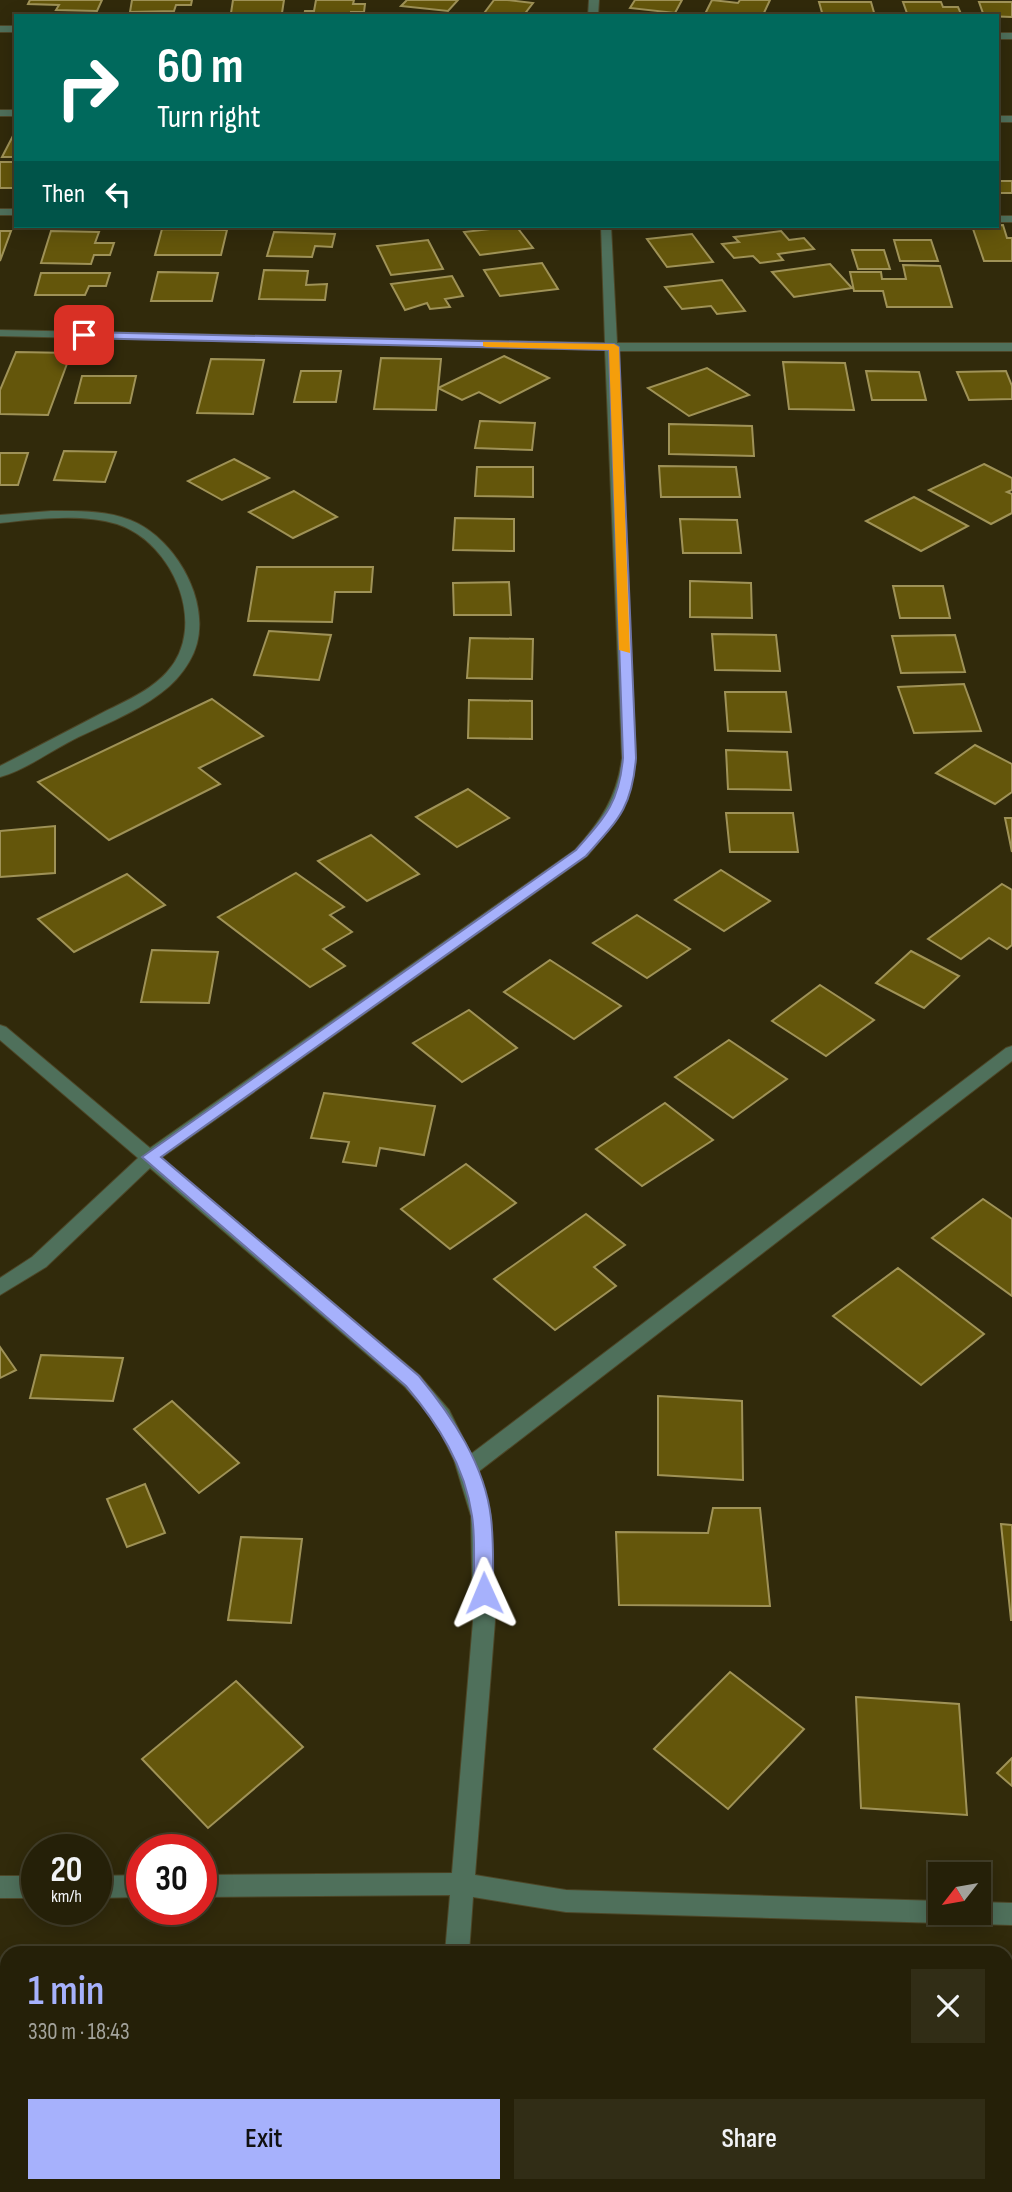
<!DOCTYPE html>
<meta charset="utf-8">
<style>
body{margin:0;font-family:"Sofia Sans Condensed",sans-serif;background:#312d16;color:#f1f3f6;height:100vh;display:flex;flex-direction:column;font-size:26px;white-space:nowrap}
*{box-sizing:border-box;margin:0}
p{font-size:23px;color:#a3a39c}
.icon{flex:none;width:38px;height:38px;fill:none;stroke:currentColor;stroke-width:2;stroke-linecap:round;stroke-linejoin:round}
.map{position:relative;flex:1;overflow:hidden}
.sheet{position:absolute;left:0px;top:1946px;width:1013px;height:247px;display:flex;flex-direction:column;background:#252008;border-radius:21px 21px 0 0;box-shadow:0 4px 18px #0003,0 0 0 2px #423e29}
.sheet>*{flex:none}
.guide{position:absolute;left:14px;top:14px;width:985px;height:214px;border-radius:0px;box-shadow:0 4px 18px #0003,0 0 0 2px #423e29;background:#00695c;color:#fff;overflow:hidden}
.needle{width:46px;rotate:239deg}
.controls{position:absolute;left:928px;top:1862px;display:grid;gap:14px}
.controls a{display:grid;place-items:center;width:63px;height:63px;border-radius:0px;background:#252008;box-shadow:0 4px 18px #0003,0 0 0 2px #423e29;font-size:35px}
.speed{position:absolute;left:21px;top:1834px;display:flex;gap:14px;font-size:35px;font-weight:700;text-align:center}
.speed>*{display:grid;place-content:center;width:91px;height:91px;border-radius:50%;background:#252008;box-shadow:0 4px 18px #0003,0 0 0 2px #423e29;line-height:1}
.speed small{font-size:18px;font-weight:400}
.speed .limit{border:10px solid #d22;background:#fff;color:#111}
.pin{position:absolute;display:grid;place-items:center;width:60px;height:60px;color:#fff;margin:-30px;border-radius:14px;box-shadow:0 4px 10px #0006}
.me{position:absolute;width:77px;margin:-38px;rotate:359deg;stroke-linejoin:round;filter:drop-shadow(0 0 5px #0008)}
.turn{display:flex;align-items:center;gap:24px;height:147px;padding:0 28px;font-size:32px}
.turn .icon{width:91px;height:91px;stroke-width:2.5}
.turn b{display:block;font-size:49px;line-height:60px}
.then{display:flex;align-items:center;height:66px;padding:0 28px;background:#0003;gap:14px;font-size:26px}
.round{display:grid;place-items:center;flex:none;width:74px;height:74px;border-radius:0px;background:#312d16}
.summary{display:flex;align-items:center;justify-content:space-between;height:119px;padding:0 28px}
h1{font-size:42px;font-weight:600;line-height:52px;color:#a6b1fc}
.primary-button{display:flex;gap:14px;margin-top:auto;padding:14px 28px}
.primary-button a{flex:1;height:80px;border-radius:0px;background:#a6b1fc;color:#111;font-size:28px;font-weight:600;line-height:80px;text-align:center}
.primary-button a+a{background:#312d16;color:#f1f3f6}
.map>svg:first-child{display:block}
.building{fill:#64560b;stroke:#9f9257;stroke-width:2}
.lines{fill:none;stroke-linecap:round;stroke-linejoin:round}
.minor-casing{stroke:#4d4627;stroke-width:2}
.minor{fill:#4f705b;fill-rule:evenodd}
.route{fill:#a6b1fc;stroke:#6c73a4;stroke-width:2}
.slow{fill:#f59e0b}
</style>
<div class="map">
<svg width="1012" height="2192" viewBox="0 0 1012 2192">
<rect width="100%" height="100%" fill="#312a0b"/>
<!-- building -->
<g class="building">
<polygon points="30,0 102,0 97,11 56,10 59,5 28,4"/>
<polygon points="132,0 192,0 191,5 176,5 174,11 130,12"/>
<polygon points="233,0 284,0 282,13 231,13"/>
<polygon points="316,0 354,0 353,4 365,4 364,12 351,12 351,16 304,16 305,11 314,11"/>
<polygon points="407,0 458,0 448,11 401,6"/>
<polygon points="494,0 507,0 533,3 523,16 482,16"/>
<polygon points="635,0 682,0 675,13 630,8"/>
<polygon points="712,0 738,3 740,0 770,0 763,15 704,16"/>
<polygon points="819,2 871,2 875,16 823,16"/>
<polygon points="903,2 941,2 943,7 958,7 962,16 908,16"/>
<polygon points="979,2 1012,2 1012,17 984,16"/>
<polygon points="16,130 16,157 2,157"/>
<rect x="0" y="162" width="16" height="26"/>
<polygon points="998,177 999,181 1012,181 1012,193 998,193"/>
<polygon points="1003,225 1007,238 1012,238 1012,261 984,261 972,226"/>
<polygon points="516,226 533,248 480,255 464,232"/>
<polygon points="162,229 227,230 221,255 155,255"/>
<polygon points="0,231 11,231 0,261"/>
<polygon points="51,231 99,232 95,243 114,243 110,255 94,255 91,264 41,263"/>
<polygon points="781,231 789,240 804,238 814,249 778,254 783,260 760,263 753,256 734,258 722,244 739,242 734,237"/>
<polygon points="274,232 335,234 332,247 315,246 312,257 267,256"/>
<polygon points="692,234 713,262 667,267 647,239"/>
<polygon points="428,240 443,269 391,275 377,246"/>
<polygon points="894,240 931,240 938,261 900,261"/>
<polygon points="852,250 884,250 890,269 858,269"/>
<polygon points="542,263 558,289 500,296 484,270"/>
<polygon points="830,264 852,288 794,297 772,272"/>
<polygon points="903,265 940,266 952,307 887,307 883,291 854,291 850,272 881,272 882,279 906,279"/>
<polygon points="264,270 308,271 306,285 327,284 325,300 259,299"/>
<polygon points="158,272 218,273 212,301 151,301"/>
<polygon points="41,273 110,273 106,286 89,286 85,295 35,295"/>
<polygon points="452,276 463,296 445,299 450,307 430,309 427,303 405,310 391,284"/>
<polygon points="722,280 745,311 717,314 711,306 682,309 665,287"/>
<polygon points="16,352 71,353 48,415 0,414 0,390"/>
<polygon points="504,356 549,378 500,403 479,392 462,400 438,388"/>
<polygon points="381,358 441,359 436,410 374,409"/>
<polygon points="211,359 264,360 253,414 197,413"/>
<polygon points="783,362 845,363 854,410 789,409"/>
<polygon points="707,368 749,395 689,416 648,388"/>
<polygon points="301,371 341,371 336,402 294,402"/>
<polygon points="866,371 919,372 926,400 872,400"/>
<polygon points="1006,371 1012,386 1012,399 969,400 957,372"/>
<polygon points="82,376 136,376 130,403 75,403"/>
<polygon points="480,421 535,423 532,450 475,448"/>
<polygon points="669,424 752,426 754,456 669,454"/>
<polygon points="64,451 116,452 105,482 54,480"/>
<polygon points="0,453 28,453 18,485 0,485"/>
<polygon points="234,459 269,478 222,500 188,481"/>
<polygon points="984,464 1012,478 1012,490 1007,492 1012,494 1012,513 991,524 929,490"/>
<polygon points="659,466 736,467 740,497 661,497"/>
<polygon points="477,467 533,467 533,497 475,496"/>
<polygon points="294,491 337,517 293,538 249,512"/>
<polygon points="914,497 968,526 921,551 866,521"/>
<polygon points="455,518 514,519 514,551 453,550"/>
<polygon points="680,519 737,520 741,553 683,553"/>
<polygon points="257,567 373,567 371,592 335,592 332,622 248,621"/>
<polygon points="690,581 751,583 752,618 690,617"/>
<polygon points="509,582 511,615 454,615 453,583"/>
<polygon points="893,586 943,586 950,618 900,618"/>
<polygon points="269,631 331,635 319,680 254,675"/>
<polygon points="712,634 776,635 780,671 715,670"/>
<polygon points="955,635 965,672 901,673 892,636"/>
<polygon points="470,638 533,639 532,679 467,678"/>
<polygon points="964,684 981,731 914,733 898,687"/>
<polygon points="725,692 786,692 791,732 728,731"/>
<polygon points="212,699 263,736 199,768 220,784 109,840 38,782"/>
<polygon points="469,700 532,701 532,739 468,738"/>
<polygon points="975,745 1012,764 1012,792 995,804 936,773"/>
<polygon points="726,750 787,752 791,790 728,789"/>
<polygon points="468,789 509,818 457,847 416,817"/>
<polygon points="726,813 793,813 798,852 730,852"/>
<polygon points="1005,818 1012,818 1012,852"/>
<polygon points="55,826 55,873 0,877 0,831"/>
<polygon points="371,835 419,874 367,901 318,861"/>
<polygon points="721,870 770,901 724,931 675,900"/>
<polygon points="296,873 344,907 330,915 352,932 323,949 345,966 310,987 218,917"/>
<polygon points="127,874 165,905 74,952 38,919"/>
<polygon points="1002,884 1012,890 1012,945 1007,949 989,938 961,959 928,939"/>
<polygon points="637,915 690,949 647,978 593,943"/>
<polygon points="152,950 218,952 209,1003 141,1002"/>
<polygon points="911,951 959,976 924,1008 876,983"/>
<polygon points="550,960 621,1006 574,1039 504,992"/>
<polygon points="820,985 874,1020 826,1056 772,1021"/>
<polygon points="469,1010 517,1048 462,1082 413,1043"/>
<polygon points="729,1040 787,1079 733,1118 675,1077"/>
<polygon points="324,1093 435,1106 424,1155 380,1148 376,1166 343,1162 349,1142 311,1138"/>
<polygon points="665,1103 713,1140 642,1186 596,1149"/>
<polygon points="466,1164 516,1203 450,1249 401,1209"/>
<polygon points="983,1199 1012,1219 1012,1296 932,1238"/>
<polygon points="586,1214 625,1245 594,1267 616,1286 555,1330 494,1279"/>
<polygon points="898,1268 984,1334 921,1385 833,1316"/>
<polygon points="0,1347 16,1370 0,1378"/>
<polygon points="41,1355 123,1358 113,1401 30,1398"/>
<polygon points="658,1396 742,1401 743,1480 658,1475"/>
<polygon points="172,1401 239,1463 199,1493 134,1429"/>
<polygon points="145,1484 165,1533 127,1547 107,1499"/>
<polygon points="713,1508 760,1508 770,1606 619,1605 616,1532 708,1533"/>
<polygon points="1001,1524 1012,1525 1012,1620 1011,1620"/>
<polygon points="241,1537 302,1539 291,1623 228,1620"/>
<polygon points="730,1672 804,1729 728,1809 654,1749"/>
<polygon points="236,1681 303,1747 208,1828 142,1759"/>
<polygon points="856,1697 959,1704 967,1815 861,1808"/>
<polygon points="1012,1758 1012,1786 997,1773"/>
<polygon points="0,2056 7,2057 7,2105 0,2104"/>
<polygon points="157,2186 187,2186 180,2192 162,2192"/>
</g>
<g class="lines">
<!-- minor casing -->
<g class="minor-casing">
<g id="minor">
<polygon points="589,0 599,0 598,16 588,16"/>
<rect x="0" y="26" width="16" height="6"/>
<rect x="998" y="33" width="14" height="6"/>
<rect x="0" y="110" width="16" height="6"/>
<rect x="998" y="116" width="14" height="6"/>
<rect x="0" y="209" width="16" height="6"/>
<rect x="998" y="216" width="14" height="6"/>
<path d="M601 226H611L617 343H1012V351H617L636 758C632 800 613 826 587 856L161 1158 419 1375 449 1410 471 1454 1006 1048 1012 1046V1061L478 1472 491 1516 495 1621 475 1875 566 1890 940 1901V1913H952L948 1920 940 1923 566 1912 473 1897 469 1953H445L450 1895 201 1897V1875L452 1873 473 1621 471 1516 454 1460 435 1421 405 1387 150 1168 46 1267 0 1295V1278L32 1257 138 1158 0 1040V1025L6 1027 150 1148 575 850C601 821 617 797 622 758L605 350 0 336V330L605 343Z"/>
<path d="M51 511C77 511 105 510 130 520 179 539 219 614 189 662 182 674 172 685 161 693 134 714 97 727 67 743 46 754 23 771 0 777V766C33 749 66 732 100 714 123 702 149 692 167 672 209 626 173 542 117 524 80 513 37 519 0 523V515Z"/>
<polygon points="142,1875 142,1897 96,1898 96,1876"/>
<rect x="0" y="1876" width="37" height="22"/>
<polygon points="978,1902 1012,1903 1012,1925 977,1924 969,1921 965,1913 978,1913"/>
<polygon points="423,2186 449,2186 448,2192 422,2192"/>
</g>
</g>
<!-- minor -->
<use href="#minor" class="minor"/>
</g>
<!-- route -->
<path class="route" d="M84 332 614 344 619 347 636 758C632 808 618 820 586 856L161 1157 419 1376C452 1416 485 1465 491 1518 494 1543 493 1568 493 1593L491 1599H477L474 1593C473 1568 476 1541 472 1516 465 1466 438 1424 406 1386L142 1157 576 850C605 817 619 803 623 758L609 350 80 338V333Z"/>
<!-- slow -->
<polygon class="slow" points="483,342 614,344 619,347 630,653 619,650 609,350 486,347 483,346"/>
</svg>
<div class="controls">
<a><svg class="needle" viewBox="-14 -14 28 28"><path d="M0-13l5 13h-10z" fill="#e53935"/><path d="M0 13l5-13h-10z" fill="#a3a39c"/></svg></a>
</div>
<div class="speed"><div>20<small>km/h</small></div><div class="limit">30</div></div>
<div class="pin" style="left:84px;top:335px;background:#d93025"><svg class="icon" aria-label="arrive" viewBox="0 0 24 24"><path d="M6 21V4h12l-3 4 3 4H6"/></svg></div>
<svg class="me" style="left:484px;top:1593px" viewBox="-20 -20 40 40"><path d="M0-17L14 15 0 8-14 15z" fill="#a6b1fc" stroke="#fff" stroke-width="4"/></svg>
<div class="guide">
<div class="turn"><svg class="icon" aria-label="right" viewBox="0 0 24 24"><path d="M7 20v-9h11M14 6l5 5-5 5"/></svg><div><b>60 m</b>Turn right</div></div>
<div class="then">Then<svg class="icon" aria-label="left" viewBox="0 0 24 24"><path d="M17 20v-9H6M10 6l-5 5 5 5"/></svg></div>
</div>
<section class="sheet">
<div class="summary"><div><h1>1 min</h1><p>330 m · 18:43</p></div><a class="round"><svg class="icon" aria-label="close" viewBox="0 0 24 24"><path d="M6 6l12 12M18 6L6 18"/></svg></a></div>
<div class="primary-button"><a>Exit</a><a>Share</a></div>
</section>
</div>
